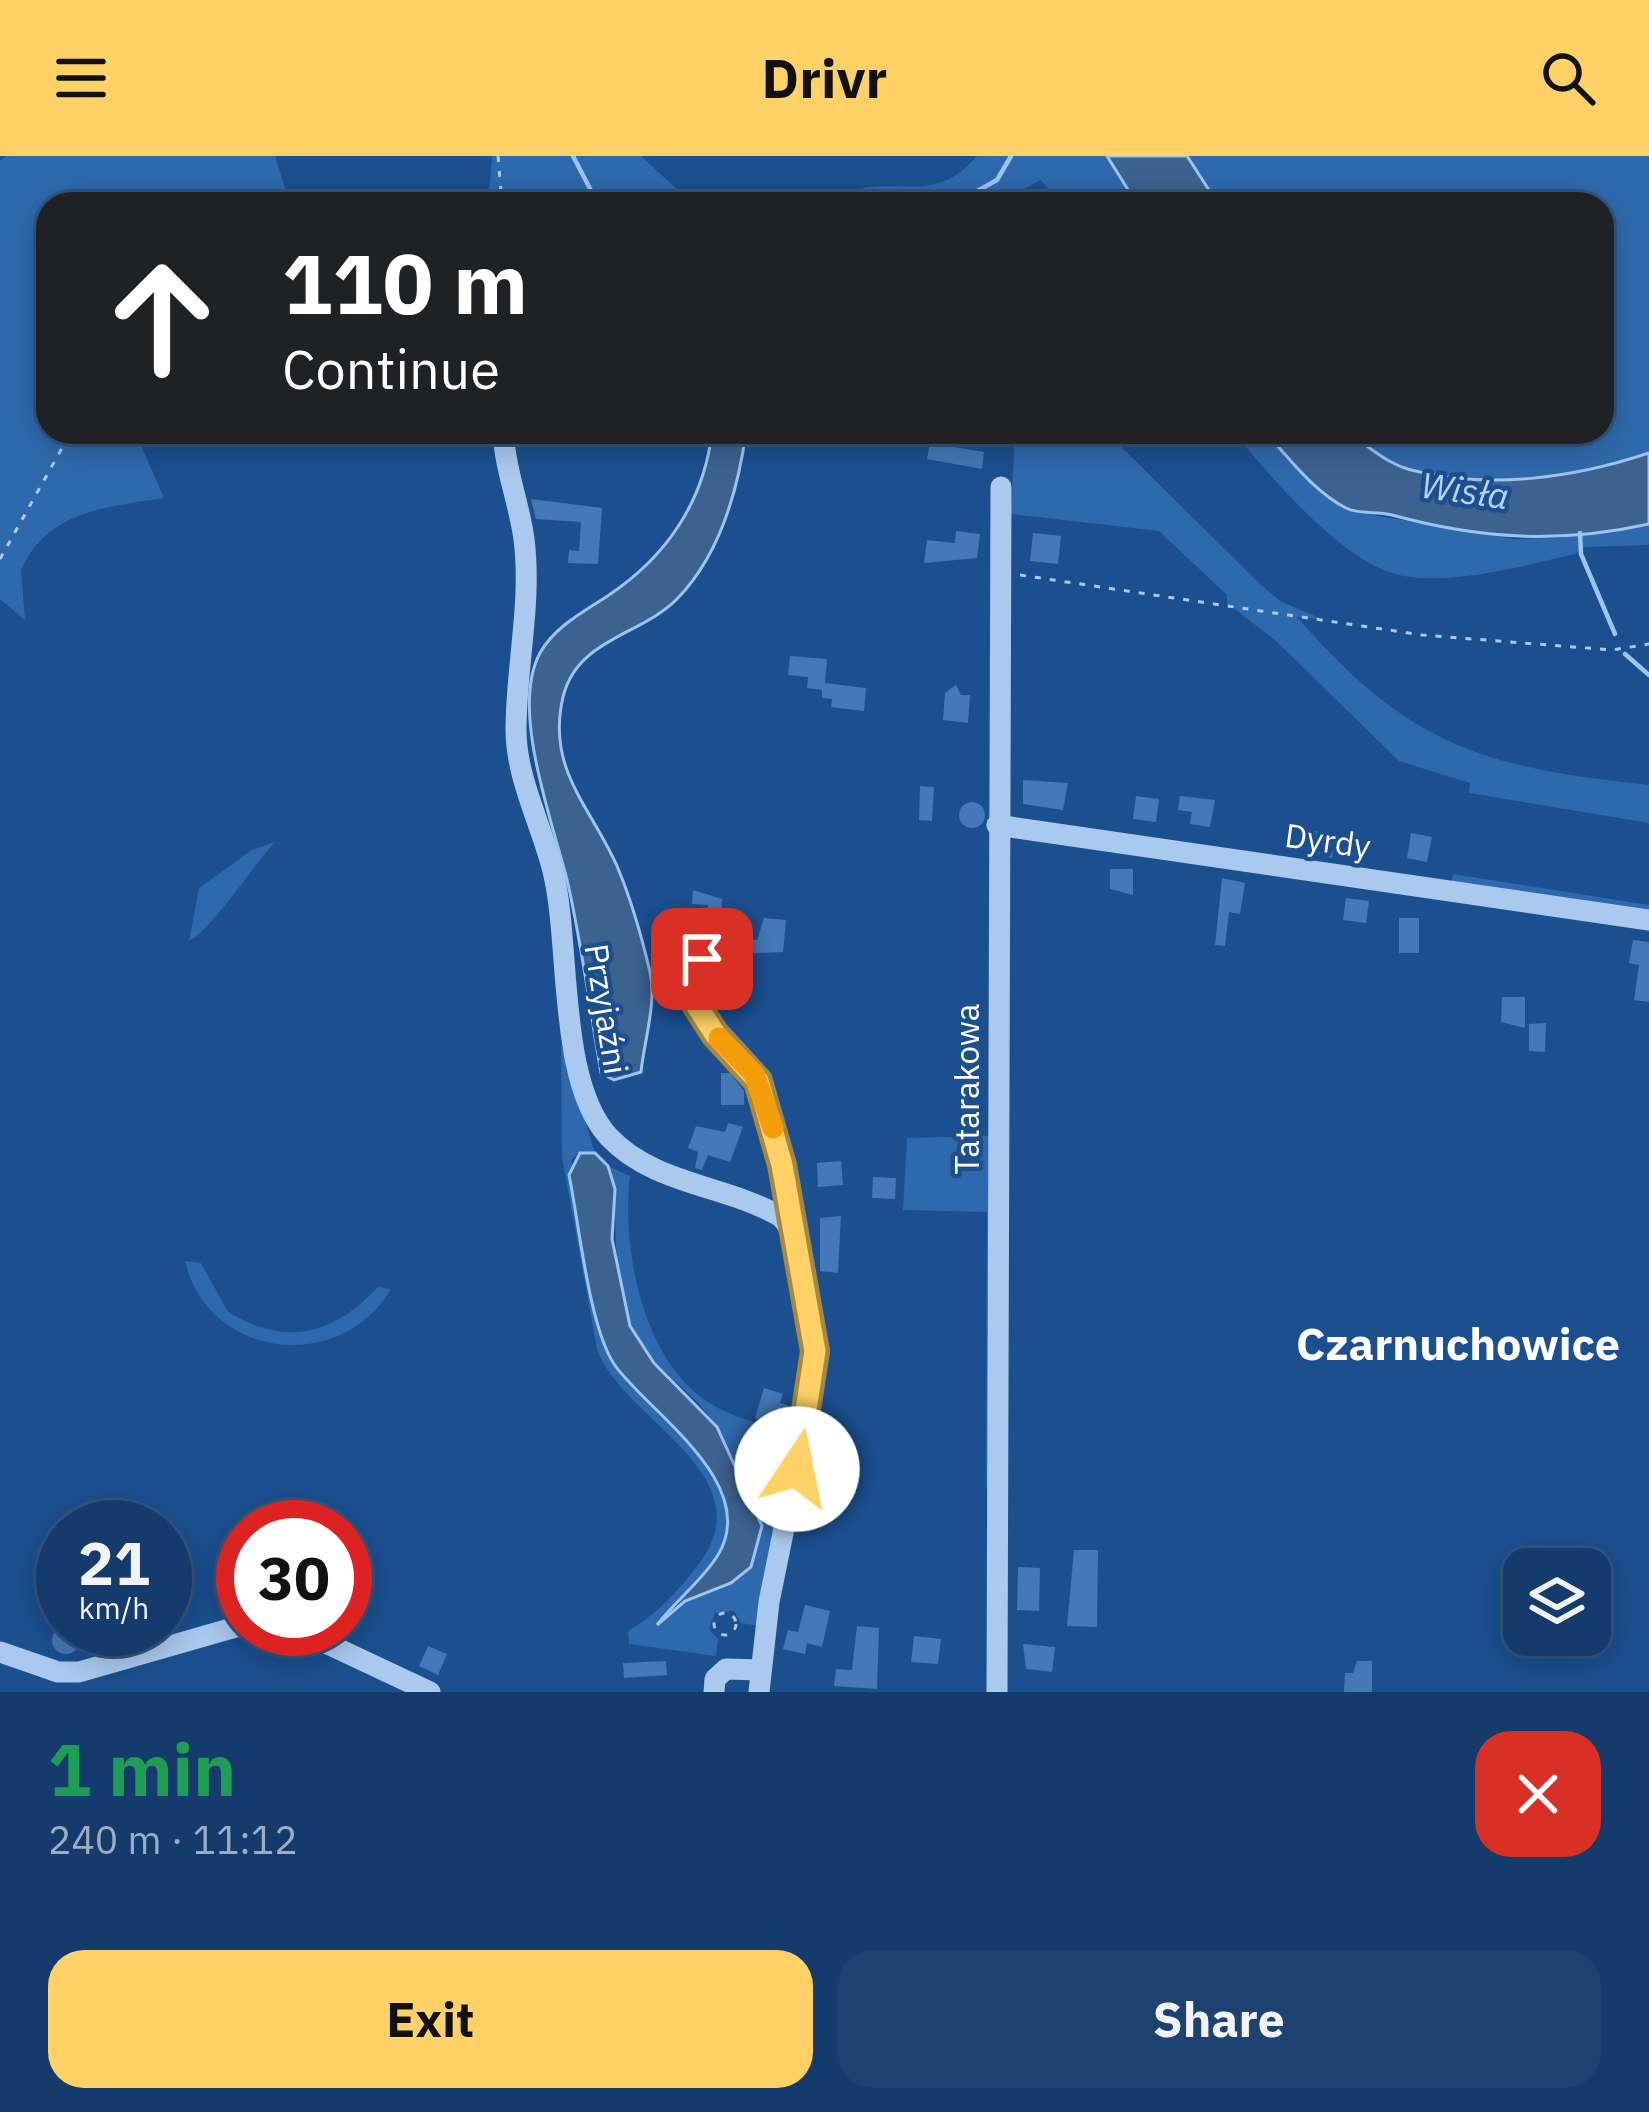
<!DOCTYPE html>
<meta charset="utf-8">
<style>
body{margin:0;font-family:"IBM Plex Sans",sans-serif;background:#1d4271;color:#f1f3f6;height:100vh;display:flex;flex-direction:column;font-size:45px;white-space:nowrap}
*{box-sizing:border-box;margin:0}
p{font-size:39px;color:#9dadc1}
.icon{flex:none;width:66px;height:66px;fill:none;stroke:currentColor;stroke-width:2;stroke-linecap:round;stroke-linejoin:round}
.map{position:relative;height:1536px;overflow:hidden}
.drawer{display:flex;flex-direction:column;background:#143b6b;flex:1}
.drawer>*{flex:none}
.guide{position:absolute;left:36px;top:36px;width:1578px;height:252px;border-radius:36px;box-shadow:0 6px 30px #0003,0 0 0 3px #33557e;background:#202124;color:#fff;overflow:hidden}
.buttons{position:absolute;left:1503px;top:1392px;display:grid;gap:24px}
.buttons a{display:grid;place-items:center;width:108px;height:108px;border-radius:24px;background:#143b6b;box-shadow:0 6px 30px #0003,0 0 0 3px #33557e;font-size:60px}
.speed{position:absolute;left:36px;top:1344px;display:flex;gap:24px;font-size:60px;font-weight:700;text-align:center}
.speed>*{display:grid;place-content:center;width:156px;height:156px;border-radius:50%;background:#143b6b;box-shadow:0 6px 30px #0003,0 0 0 3px #33557e;line-height:1}
.speed small{font-size:30px;font-weight:400}
.speed .limit{border:18px solid #d22;background:#fff;color:#111}
.pin{position:absolute;display:grid;place-items:center;width:102px;height:102px;color:#fff;margin:-51px;border-radius:24px;box-shadow:0 6px 18px #0006}
.me{position:absolute;width:132px;margin:-66px;rotate:11deg;stroke-linejoin:round;filter:drop-shadow(0 0 9px #0008)}
.turn{display:flex;align-items:center;gap:42px;height:252px;padding:0 48px;font-size:54px}
.turn .icon{width:156px;height:156px;stroke-width:2.5}
.turn b{display:block;font-size:84px;line-height:102px}
.round{display:grid;place-items:center;flex:none;width:126px;height:126px;border-radius:36px;background:#1d4271}
.headline{display:flex;align-items:center;justify-content:space-between;height:204px;padding:0 48px}
h1{font-size:72px;font-weight:700;line-height:90px;color:#1e9e55}
.cta{display:flex;gap:24px;margin-top:auto;padding:24px 48px}
.cta a{flex:1;height:138px;border-radius:36px;background:#ffd166;color:#111;font-size:48px;font-weight:700;line-height:138px;text-align:center}
.cta a+a{background:#1d4271;color:#f1f3f6}
header{display:flex;justify-content:space-between;align-items:center;height:156px;padding:0 48px;background:#ffd166;color:#111;font-size:54px;font-weight:700}
.map>svg:first-child{display:block}
.green{fill:#2e69ad}
.water{fill:#3c6290;stroke:#9cc4f0;stroke-width:3}
.lines{fill:none;stroke-linecap:round;stroke-linejoin:round}
.stream{stroke:#9cc4f0;stroke-width:4.5}
.building{fill:#4478b7}
.path{stroke:#a9c9ee;stroke-width:3;stroke-dasharray:6 9;stroke-linecap:butt}
.minor{stroke:#a9c9ee;stroke-width:21}
.route-casing{stroke:#a68842;stroke-width:30}
.route{stroke:#ffd166;stroke-width:21}
.slow{stroke:#f59e0b;stroke-width:21}
.labels{text-anchor:middle;dominant-baseline:central;stroke-width:9;stroke-linejoin:round;paint-order:stroke}
.street-label{font-size:33px;fill:#fff;stroke:#1b4f8f}
.water-label{font-size:36px;font-style:italic;fill:#b5d3f5;stroke:#1b4f8f}
.district-label{font-size:45px;font-weight:bold;fill:#fff;stroke:#1b4f8f}
</style>
<header><svg class="icon" aria-label="menu" viewBox="0 0 24 24"><path d="M4 6h16M4 12h16M4 18h16"/></svg>Drivr<svg class="icon" aria-label="search" viewBox="0 0 24 24"><circle cx="10" cy="10" r="6"/><path d="M15 15l6 6"/></svg></header>
<div class="map">
<svg width="1649" height="1536" viewBox="0 0 1649 1536">
<rect width="100%" height="100%" fill="#1b4f8f"/>
<!-- green -->
<g class="green">
<path d="M6 0H275L289 45 332 37 392 48H48V276H135L164 342C107 351 48 354 21 414L25 464 0 443V5Z"/>
<polygon points="492,0 641,0 679,35 704,48 488,48"/>
<path d="M977 0H1107L1137 48H1061L1041 24 995 48H832C883 6 927 59 977 0Z"/>
<path d="M1187 0H1649V297C1564 325 1415 348 1346 276H1602V48H1218Z"/>
<path d="M1015 276H1106L1260 428 1280 445 1324 464 1297 461C1410 590 1481 611 1649 629V667L1469 637 1470 627 1399 605 1275 484 1227 447V439L1159 375 1011 358Z"/>
<path d="M1234 276H1265L1315 330 1355 356 1513 383 1560 382 1649 368V389L1584 391 1575 398C1527 409 1440 433 1392 417 1339 401 1268 319 1234 276Z"/>
<polygon points="989,675 994,675 993,1325 986,1334 987,1056 903,1054 907,982 988,980"/>
<path d="M275 686C253 710 211 774 189 785L199 732 252 694Z"/>
<polygon points="1453,718 1649,749 1649,757 1451,727"/>
<path d="M561 887 595 997H579L571 1004C579 1041 602 1189 617 1211 650 1260 754 1316 720 1393 709 1420 677 1439 662 1464L685 1445 731 1427C728 1397 727 1292 716 1271 700 1239 651 1213 632 1173 607 1122 623 1061 608 1010L630 1020C621 1095 644 1214 718 1252 742 1265 773 1270 799 1278L760 1470 741 1467 734 1455 715 1457 709 1473 718 1483 716 1500 629 1488 628 1475C657 1458 674 1439 695 1413 772 1319 622 1265 597 1193L562 1001Z"/>
<path d="M185 1105 201 1107 228 1156C287 1191 333 1179 378 1131L391 1133C340 1219 208 1203 185 1105Z"/>
</g>
<!-- water -->
<g class="water">
<polygon points="1107,0 1187,0 1218,48 1137,48"/>
<path d="M712 276H746C738 334 719 400 677 443 640 480 577 483 563 541 546 613 591 651 617 710 631 743 642 782 650 816 657 845 644 886 641 916L614 924 601 917C590 854 582 790 568 728 554 669 509 554 540 497 555 470 585 455 609 439 667 400 704 345 712 276Z"/>
<path d="M1265 276C1286 276 1329 268 1348 278 1370 290 1385 307 1411 314 1489 334 1574 322 1649 297V368C1559 388 1480 383 1392 359 1376 355 1360 359 1346 352 1314 336 1289 302 1265 276Z"/>
<path d="M580 997H595L608 1010 615 1033 612 1083 630 1170 654 1207 717 1271 762 1370 751 1411 731 1427 685 1445 657 1469C675 1445 702 1425 718 1399 762 1326 644 1253 614 1208 589 1170 579 1067 569 1019Z"/>
</g>
<g class="lines">
<!-- stream -->
<g class="stream">
<polyline points="573,0 598,48"/>
<polyline points="954,48 997,24 1011,0"/>
<polyline points="1580,377 1581,398 1615,478"/>
<polyline points="1625,498 1649,519"/>
</g>
</g>
<!-- building -->
<g class="building">
<polygon points="930,287 984,296 982,313 927,303"/>
<polygon points="531,343 602,352 598,408 568,407 569,394 579,395 581,366 536,363"/>
<polygon points="956,375 980,378 977,402 924,407 927,384 955,387"/>
<polygon points="1033,377 1061,380 1058,408 1030,405"/>
<polygon points="790,500 827,503 825,527 866,532 864,555 831,551 832,543 822,542 822,534 807,532 808,521 788,519"/>
<polygon points="956,529 961,539 970,539 968,567 943,564 945,537"/>
<polygon points="1023,624 1068,627 1063,654 1023,648"/>
<polygon points="920,630 934,631 932,665 919,664"/>
<polygon points="1136,640 1159,643 1156,666 1133,663"/>
<polygon points="1180,640 1215,644 1210,671 1190,668 1192,656 1178,654"/>
<circle cx="972" cy="659" r="13"/>
<polygon points="1314,675 1335,679 1332,702 1311,695"/>
<polygon points="1411,677 1432,681 1427,706 1407,702"/>
<polygon points="1110,713 1133,713 1133,739 1110,733"/>
<polygon points="1222,722 1245,727 1240,758 1229,756 1225,790 1215,789"/>
<polygon points="693,734 722,743 721,771 707,770 708,749 692,748"/>
<polygon points="1346,742 1369,745 1366,767 1343,764"/>
<polygon points="764,762 786,764 783,796 735,798 737,782 757,784"/>
<rect x="1399" y="762" width="20" height="35"/>
<polygon points="1633,784 1649,786 1649,846 1634,844 1639,809 1629,807"/>
<polygon points="1502,841 1525,841 1525,872 1501,866"/>
<polygon points="1546,867 1545,896 1529,895 1529,868"/>
<polygon points="721,917 730,917 744,935 744,949 721,949"/>
<polygon points="728,967 743,971 730,1006 708,999 702,1014 695,1012 698,996 688,992 696,970 725,976"/>
<polygon points="841,1005 843,1029 818,1031 817,1007"/>
<polygon points="873,1021 896,1022 895,1043 872,1042"/>
<polygon points="841,1060 838,1117 820,1115 820,1062"/>
<polygon points="764,1232 783,1238 780,1247 788,1249 781,1270 755,1262"/>
<polygon points="1074,1394 1098,1394 1097,1471 1067,1470"/>
<polygon points="1018,1411 1040,1412 1039,1455 1017,1454"/>
<polygon points="805,1449 830,1455 822,1491 807,1487 805,1498 783,1493 788,1474 798,1476"/>
<circle cx="66" cy="1484" r="14"/>
<polygon points="857,1470 879,1472 877,1533 834,1530 836,1513 852,1514"/>
<polygon points="914,1480 941,1483 938,1508 911,1506"/>
<polygon points="1023,1488 1055,1491 1052,1516 1026,1513"/>
<polygon points="428,1490 447,1498 438,1519 419,1510"/>
<polygon points="666,1505 667,1519 624,1522 623,1507"/>
<polygon points="1357,1505 1372,1505 1372,1536 1344,1536 1345,1517 1353,1517"/>
</g>
<g class="lines">
<!-- path -->
<g class="path">
<polyline points="498,0 502,48"/>
<polyline points="0,403 71,276"/>
<polyline points="1020,419 1422,479 1612,494 1649,488"/>
<circle cx="725" cy="1468" r="11"/>
</g>
<!-- minor -->
<g class="minor">
<path d="M503 276C505 314 519 346 524 383 532 447 516 510 516 574 516 622 542 670 553 715 571 788 557 925 609 981 654 1029 727 1029 781 1061 808 1088 817 1186 814 1225L769 1446 759 1536"/>
<polyline points="997,669 1649,764"/>
<polyline points="702,803 695,847 762,934 792,1072"/>
<polyline points="296,1473 430,1536"/>
<polyline points="0,1496 58,1516 79,1516 243,1469"/>
<polyline points="714,1536 715,1523 726,1513 761,1514"/>
<polyline points="997,1536 1001,331"/>
</g>
</g>
<g class="lines">
<!-- route casing -->
<g class="route-casing">
<polyline id="route" points="702,803 695,847 715,878 758,925 782,1009 815,1195 797,1313"/>
</g>
<!-- route -->
<use href="#route" class="route"/>
<!-- slow -->
<polyline class="slow" points="719,882 754,918 773,972"/>
</g>
<g class="labels">
<!-- street labels -->
<g class="street-label">
<text transform="translate(1328 684) rotate(8)">Dyrdy</text>
<text transform="translate(607 853) rotate(81)">Przyjaźni</text>
<text transform="translate(966 933) rotate(-90)">Tatarakowa</text>
</g>
<!-- water labels -->
<g class="water-label">
<text transform="translate(1465 334) rotate(8)">Wisła</text>
</g>
<!-- district labels -->
<g class="district-label">
<text x="1458" y="1187">Czarnuchowice</text>
</g>
</g>
</svg>
<div class="buttons">
<a><svg class="icon" aria-label="layers" viewBox="0 0 24 24"><path d="M12 4l9 5-9 5-9-5zM3 14l9 5 9-5"/></svg></a>
</div>
<div class="speed"><div>21<small>km/h</small></div><div class="limit">30</div></div>
<div class="pin" style="left:702px;top:803px;background:#d93025"><svg class="icon" aria-label="arrive" viewBox="0 0 24 24"><path d="M6 21V4h12l-3 4 3 4H6"/></svg></div>
<svg class="me" style="left:797px;top:1313px" viewBox="-20 -20 40 40"><circle r="19" fill="#fff"/><path d="M0-13L10 11 0 6-10 11z" fill="#ffd166"/></svg>
<div class="guide">
<div class="turn"><svg class="icon" aria-label="ahead" viewBox="0 0 24 24"><path d="M12 20V5M6 11l6-6 6 6"/></svg><div><b>110 m</b>Continue</div></div>
</div>
</div>
<section class="drawer">
<div class="headline"><div><h1>1 min</h1><p>240 m · 11:12</p></div><a class="round" style="background:#d93025;color:#fff"><svg class="icon" aria-label="close" viewBox="0 0 24 24"><path d="M6 6l12 12M18 6L6 18"/></svg></a></div>
<div class="cta"><a>Exit</a><a>Share</a></div>
</section>
